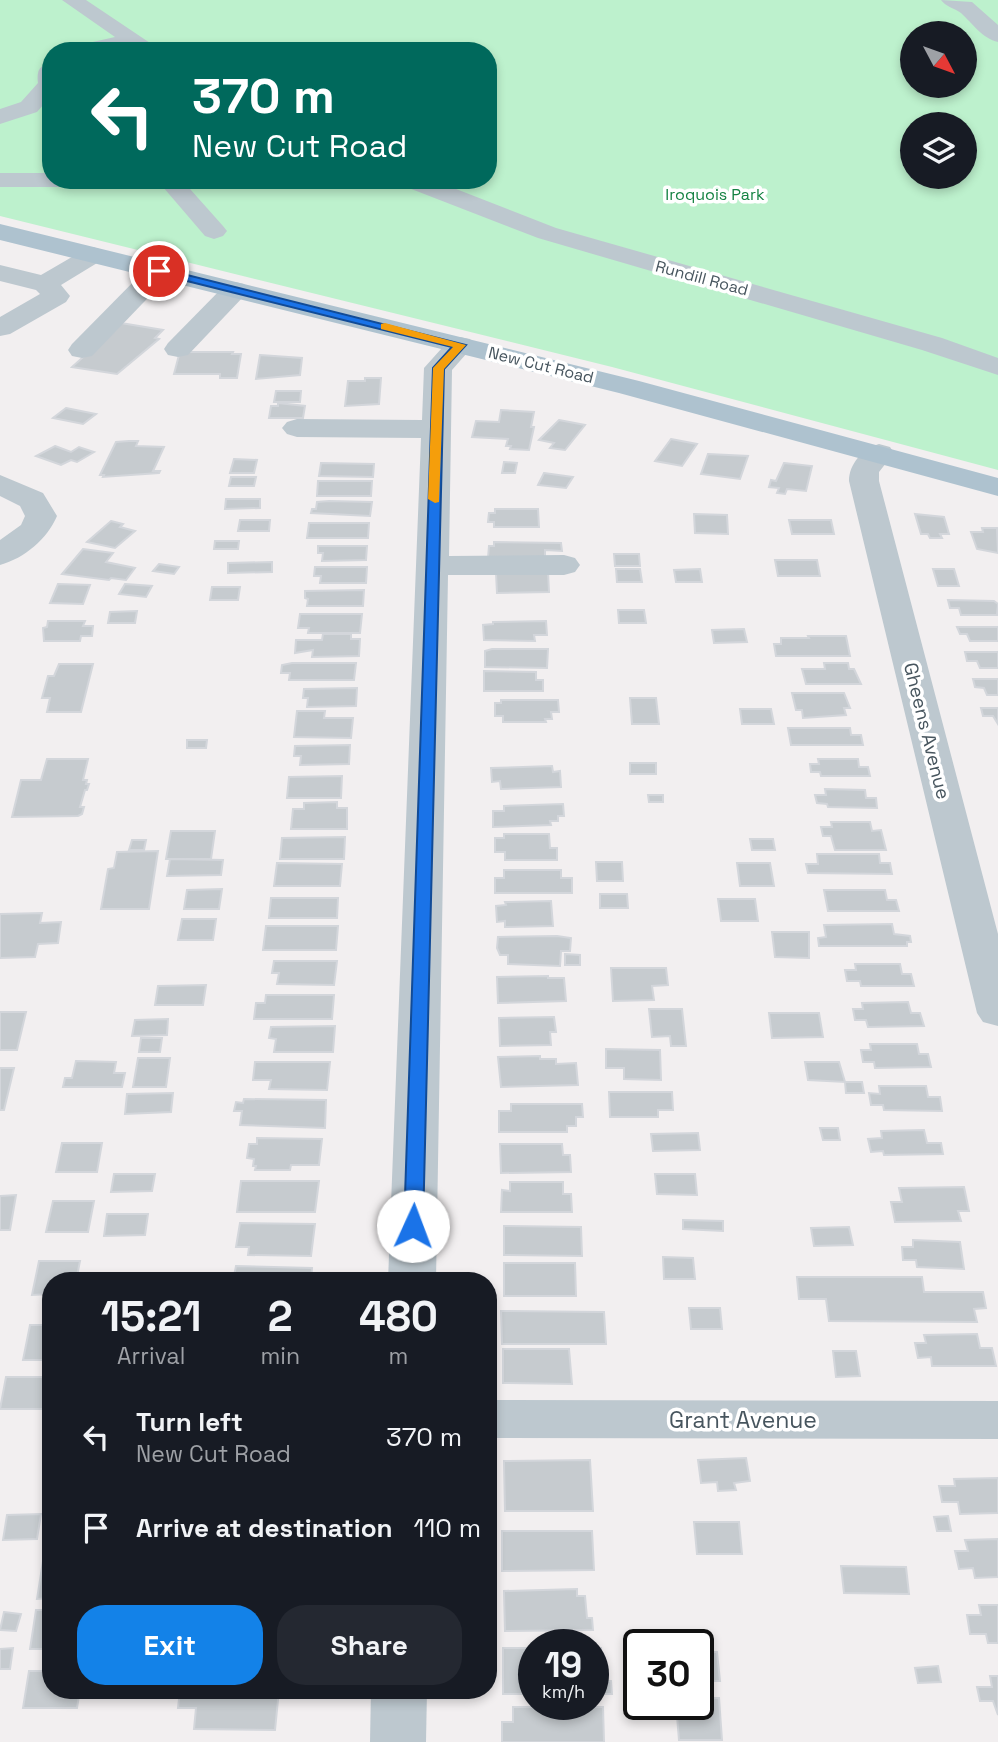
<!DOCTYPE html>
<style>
body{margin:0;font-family:"Space Grotesk",sans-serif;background:#242831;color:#f1f3f6;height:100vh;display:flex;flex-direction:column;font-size:26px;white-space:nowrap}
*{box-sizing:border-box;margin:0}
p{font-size:23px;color:#9ea1a6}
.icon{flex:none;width:38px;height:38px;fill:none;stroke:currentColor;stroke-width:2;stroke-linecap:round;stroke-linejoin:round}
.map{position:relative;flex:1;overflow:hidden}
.panel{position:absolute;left:42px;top:1272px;width:455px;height:427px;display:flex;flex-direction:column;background:#171b24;border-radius:28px;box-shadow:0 4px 10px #0003}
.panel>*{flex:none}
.guide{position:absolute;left:42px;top:42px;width:455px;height:147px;border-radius:28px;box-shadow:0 4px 10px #0003;background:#00695c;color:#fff;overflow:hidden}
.needle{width:46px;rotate:131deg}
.tools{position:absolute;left:900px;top:21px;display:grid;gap:14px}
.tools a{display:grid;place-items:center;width:77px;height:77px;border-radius:50%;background:#171b24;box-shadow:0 4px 10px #0003;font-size:35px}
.speed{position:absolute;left:518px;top:1629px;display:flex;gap:14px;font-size:35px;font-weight:700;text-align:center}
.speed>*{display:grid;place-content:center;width:91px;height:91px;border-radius:50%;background:#171b24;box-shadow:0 4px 10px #0003;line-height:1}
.speed small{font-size:18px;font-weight:400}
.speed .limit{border:4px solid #111;border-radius:10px;background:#fff;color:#111}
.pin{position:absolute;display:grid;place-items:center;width:60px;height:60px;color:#fff;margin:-30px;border:4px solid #fff;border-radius:50%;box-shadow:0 2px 7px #0007}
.me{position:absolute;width:77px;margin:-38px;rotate:2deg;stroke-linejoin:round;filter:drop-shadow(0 0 5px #0008)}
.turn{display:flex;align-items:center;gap:24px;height:147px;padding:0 35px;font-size:32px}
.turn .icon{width:91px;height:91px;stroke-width:2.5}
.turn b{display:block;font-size:49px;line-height:60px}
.eta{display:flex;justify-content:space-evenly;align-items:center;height:119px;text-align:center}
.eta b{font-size:42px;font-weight:700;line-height:49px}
.primary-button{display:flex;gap:14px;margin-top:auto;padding:14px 35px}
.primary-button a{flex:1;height:80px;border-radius:28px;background:#1382e8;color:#fff;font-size:28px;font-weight:700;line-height:80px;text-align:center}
.primary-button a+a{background:#242831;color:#f1f3f6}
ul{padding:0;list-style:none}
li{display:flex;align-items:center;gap:21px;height:91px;padding:0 35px}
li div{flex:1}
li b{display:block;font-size:26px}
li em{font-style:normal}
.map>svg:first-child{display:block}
.green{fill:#bdf1cd;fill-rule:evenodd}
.building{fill:#c6cbcf;stroke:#d3d6db;stroke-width:2}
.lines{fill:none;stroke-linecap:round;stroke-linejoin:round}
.minor{fill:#bdc8cf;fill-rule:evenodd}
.major{fill:#aec2cf;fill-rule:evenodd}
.route{fill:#1a73e8;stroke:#114b97;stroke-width:2}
.slow{fill:#f59e0b}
.labels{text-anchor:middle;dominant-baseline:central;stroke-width:7;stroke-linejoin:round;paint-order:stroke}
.far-park-label{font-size:16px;fill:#148242;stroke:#fff}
.far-street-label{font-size:16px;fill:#47555e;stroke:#fff}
.street-label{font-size:19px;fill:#47555e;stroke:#fff}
.near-street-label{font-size:23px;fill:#47555e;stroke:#fff}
</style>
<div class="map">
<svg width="998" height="1742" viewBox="0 0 998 1742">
<rect width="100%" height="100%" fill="#f2eff0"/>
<!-- green -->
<path class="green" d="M0 0H998V470L612 367 0 216ZM912 33H964V86H912ZM51 51H488V180H51ZM912 124H964V177H912Z"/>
<!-- building -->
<g class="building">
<polygon points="121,323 163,330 155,338 159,339 117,374 72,367"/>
<polygon points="187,352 233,352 232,354 241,354 237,378 220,378 220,374 174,374 179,355"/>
<polygon points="260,355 302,358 300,375 256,379"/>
<polygon points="365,378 381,378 379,404 345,406 348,381 365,381"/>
<polygon points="276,391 301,391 300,402 274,402"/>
<polygon points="278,403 305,406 303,418 269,418 271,406 278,406"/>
<polygon points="66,408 96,414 83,424 53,418"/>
<polygon points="501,410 534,412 531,427 534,427 529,450 510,449 511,446 506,446 508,439 472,437 476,421 499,422"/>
<polygon points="559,420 585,425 565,450 550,448 554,443 539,440"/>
<polygon points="671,439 697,444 682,466 655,461"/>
<polygon points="129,441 138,441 136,446 164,447 153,471 160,471 159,473 103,477 104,475 100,475 116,442"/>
<polygon points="55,446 71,452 79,447 94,452 77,462 71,460 61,465 36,456"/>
<polygon points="708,454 748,456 740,479 701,474"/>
<polygon points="234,459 257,460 254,473 230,473"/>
<polygon points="504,462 517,463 515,473 502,473"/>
<polygon points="321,463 374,464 373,477 319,476"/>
<polygon points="784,463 812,466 806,491 787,489 785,494 777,493 779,488 769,487 771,480 776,481"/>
<polygon points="544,473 573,477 566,488 538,485"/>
<polygon points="231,477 256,477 254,486 229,486"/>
<polygon points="318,481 372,481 371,496 317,496"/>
<polygon points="226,499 260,499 260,508 225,509"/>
<polygon points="329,501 372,502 370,516 311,513 312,509 316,509 317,502"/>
<polygon points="495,509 538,509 539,527 494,527 494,522 488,522 489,513 495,513"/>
<polygon points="694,514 727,515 728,534 695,533"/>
<polygon points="915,514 944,517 949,534 940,534 942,538 930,538 928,534 921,534"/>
<polygon points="240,520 270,520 269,531 238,531"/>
<polygon points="789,520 831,520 834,534 792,534"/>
<polygon points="111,521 123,524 120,527 135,531 115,548 87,542"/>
<polygon points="309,523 369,523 368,538 307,538"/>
<polygon points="982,528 997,528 998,553 977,549 971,532 983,532"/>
<polygon points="215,541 239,541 238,549 214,549"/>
<polygon points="494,542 561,543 562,551 545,550 545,561 488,558 489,546 494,546"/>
<polygon points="318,546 367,546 366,560 322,561 323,553 318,553"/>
<polygon points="83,549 113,553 106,562 135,568 126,580 111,578 109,580 62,574"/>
<polygon points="614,554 639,554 640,566 615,566"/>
<polygon points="775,560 817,560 820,576 778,576"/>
<polygon points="272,562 272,572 228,573 228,563"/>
<polygon points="159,564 179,567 174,574 153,571"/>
<polygon points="315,567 367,567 366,583 320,583 321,576 314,576"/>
<polygon points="616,569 640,569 642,582 617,582"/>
<polygon points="700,569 702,582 676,582 674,570"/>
<polygon points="933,569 954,569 959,586 938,586"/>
<polygon points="548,572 549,592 497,593 496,573"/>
<polygon points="58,584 90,585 83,604 50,603"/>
<polygon points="125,584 152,586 146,597 119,594"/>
<polygon points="212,587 240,587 238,600 210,600"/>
<polygon points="364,590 363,606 307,606 308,599 305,598 305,591"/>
<polygon points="948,600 994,601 998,604 997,615 961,615 959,608 950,608"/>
<polygon points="618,610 644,610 646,623 619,623"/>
<polygon points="137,611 135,623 108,623 110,612"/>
<polygon points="300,614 362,614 360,633 308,633 309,628 298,628"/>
<polygon points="48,621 85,621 83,626 93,626 92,636 81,636 80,641 44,641 43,628 47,627"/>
<polygon points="546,621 547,635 534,635 535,641 484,640 483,625 493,624 493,622"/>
<polygon points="957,627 998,627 998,641 970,641 967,634 960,634"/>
<polygon points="744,629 747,642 714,643 712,630"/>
<polygon points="323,634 351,634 351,639 360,639 359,656 312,657 313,650 295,653 296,640 322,640"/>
<polygon points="808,636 846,636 850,656 776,656 774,644 781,644 781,638 809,638"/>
<polygon points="492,649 548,649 547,668 485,667 485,651"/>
<polygon points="965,652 998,652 998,668 980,668 977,661 967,661"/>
<polygon points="292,663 356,663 354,680 289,680 290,673 281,673 282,665"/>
<polygon points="824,663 848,663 849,669 854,669 861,684 806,684 802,669 825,669"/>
<polygon points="59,664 93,664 81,712 47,712 50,698 42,698 48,676 54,676"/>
<polygon points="484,671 536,672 536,680 543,680 543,691 484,691"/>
<polygon points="973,679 998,679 998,695 987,695 984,688 975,687"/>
<polygon points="357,688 356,706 307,707 308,698 303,698 304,689"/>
<polygon points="792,693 844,693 850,708 844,708 846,715 803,718 802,710 796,710"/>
<polygon points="630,698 656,698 659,724 632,724"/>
<polygon points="501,700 558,700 559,712 551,712 552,719 545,719 546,722 503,722 503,716 495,716 495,703 501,703"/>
<polygon points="981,708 998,708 998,724 993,716 983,716"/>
<polygon points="740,709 771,709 774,724 742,724"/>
<polygon points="297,711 325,711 324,718 353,718 351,738 294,737"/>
<polygon points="788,728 850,728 851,735 861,735 863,745 791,745"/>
<polygon points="187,740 207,740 206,748 187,748"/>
<polygon points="350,745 349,764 300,765 301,756 294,756 295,746"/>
<polygon points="47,759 88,759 83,780 87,780 86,784 89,784 87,790 85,790 80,807 84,807 82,814 78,816 12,817 21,780 41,780"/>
<polygon points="818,759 858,759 859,767 868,767 870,776 821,776 820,772 811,772 810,764 819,764"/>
<rect x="630" y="763" width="26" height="11"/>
<polygon points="552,766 553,772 560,771 561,787 501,789 500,781 492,782 491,768"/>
<polygon points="342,776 341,798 287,798 289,777"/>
<polygon points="825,789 865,790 866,798 876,798 877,808 828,807 827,804 817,803 815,795 826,795"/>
<polygon points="648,795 663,795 663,802 649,802"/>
<polygon points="337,802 337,808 347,808 347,829 291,829 293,809 304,809 304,803"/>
<polygon points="563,804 564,816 558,816 558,821 550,821 551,825 493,827 493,811 504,811 504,806"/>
<polygon points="831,822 870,822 872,831 881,830 886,850 835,850 831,836 823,836 821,827 832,827"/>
<polygon points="171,831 215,831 211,859 166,859"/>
<polygon points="504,834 549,834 550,848 557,848 557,860 505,860 505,852 495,852 495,838 504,838"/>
<polygon points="345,837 344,859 280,859 282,838"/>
<polygon points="750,839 773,839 775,850 752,850"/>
<polygon points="132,840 146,840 144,850 129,850"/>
<polygon points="158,851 149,909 101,909 108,869 114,868 117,852"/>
<polygon points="817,854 879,854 880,863 890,863 892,874 808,873 806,864 818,864"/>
<polygon points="170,859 223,860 221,875 167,876"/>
<polygon points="596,862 622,862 623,881 597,881"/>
<polygon points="277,863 342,864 340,886 274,886"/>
<polygon points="737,863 770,863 774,886 740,886"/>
<polygon points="504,870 561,870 561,878 572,878 572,893 495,893 495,878 504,878"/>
<polygon points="222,889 219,909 184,909 187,890"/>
<polygon points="824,890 885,890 887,900 896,900 899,911 828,911"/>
<polygon points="600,894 627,894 628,908 600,908"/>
<polygon points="271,898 338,898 337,918 269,918"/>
<polygon points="718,899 755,899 758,921 721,921"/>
<polygon points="551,901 553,926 505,927 505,921 497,922 496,906 506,905 505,902"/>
<polygon points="42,913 40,923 61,922 58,943 38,944 35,957 0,958 0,914"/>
<polygon points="182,919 216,919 213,940 178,940"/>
<polygon points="892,924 894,934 910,936 911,942 907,942 907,946 819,946 818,938 826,937 824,925"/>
<polygon points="266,926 338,926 336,950 263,950"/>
<polygon points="772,932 809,932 809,958 775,957"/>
<polygon points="557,936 571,938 570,951 561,951 560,966 508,964 508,955 500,955 497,948 498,937"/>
<polygon points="565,954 580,955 580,965 565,965"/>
<polygon points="274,961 337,961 334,985 277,984 279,973 272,973"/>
<polygon points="855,964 900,964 902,974 911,974 914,986 861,986 860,981 847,981 845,970 856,970"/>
<polygon points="611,968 666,968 668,985 652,986 654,1000 613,1001"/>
<polygon points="548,976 548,978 564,978 566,1001 498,1003 497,977"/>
<polygon points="206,985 203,1005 155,1005 158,986"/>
<polygon points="266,995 334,995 332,1019 254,1019 256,1003 265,1003"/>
<polygon points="908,1002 911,1013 920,1013 924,1026 868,1027 866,1020 855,1020 853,1009 863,1009 862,1003"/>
<polygon points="649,1009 682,1009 686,1046 671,1046 670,1036 652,1037"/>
<polygon points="0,1012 26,1012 17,1050 0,1050"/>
<polygon points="769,1013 819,1013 823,1037 772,1038"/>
<polygon points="554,1017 556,1032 550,1032 551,1045 500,1046 499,1018"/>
<polygon points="168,1019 167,1035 132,1036 135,1020"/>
<polygon points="335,1026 333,1052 274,1052 276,1039 269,1038 271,1027"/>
<polygon points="141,1038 162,1038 160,1052 139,1052"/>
<polygon points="870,1044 917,1044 919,1054 928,1054 931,1067 875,1068 874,1062 863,1062 861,1050 871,1050"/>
<polygon points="606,1049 660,1050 661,1080 624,1079 624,1068 606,1068"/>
<polygon points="540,1056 540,1059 556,1059 556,1064 576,1063 578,1085 501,1087 498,1057"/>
<polygon points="138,1058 170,1058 166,1087 133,1087"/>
<polygon points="76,1061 116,1062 114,1073 125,1073 122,1087 63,1087 65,1078 72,1078"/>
<polygon points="255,1062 330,1062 327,1090 269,1089 271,1080 253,1080"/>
<polygon points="805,1062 839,1062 845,1082 808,1080"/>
<polygon points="0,1068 14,1068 4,1110 0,1110"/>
<polygon points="845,1082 862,1082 864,1093 846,1093"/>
<polygon points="879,1086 926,1086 928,1097 940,1097 942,1111 884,1110 883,1105 871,1105 869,1093 880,1094"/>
<polygon points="609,1092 672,1092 673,1110 658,1110 658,1117 610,1117"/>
<polygon points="173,1093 171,1112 125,1114 127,1094"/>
<polygon points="244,1099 326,1100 325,1128 240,1125 242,1111 234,1111 236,1102 243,1103"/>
<polygon points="511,1104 582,1104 583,1117 576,1117 576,1126 567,1126 567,1132 499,1132 499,1111 511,1111"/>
<polygon points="820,1128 838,1128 840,1140 823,1140"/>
<polygon points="924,1130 927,1143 941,1143 943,1154 884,1155 883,1151 871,1152 868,1139 882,1138 881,1131"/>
<polygon points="698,1133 700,1150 653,1151 651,1134"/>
<polygon points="257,1138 322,1139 319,1165 291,1165 290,1170 255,1170 256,1166 253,1166 254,1159 247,1158 249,1144 257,1144"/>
<polygon points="62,1143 102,1143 97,1172 56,1172"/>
<polygon points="500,1144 562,1144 563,1155 570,1155 571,1172 501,1173"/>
<polygon points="114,1174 155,1174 152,1191 111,1192"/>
<polygon points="655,1174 695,1174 697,1195 657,1194"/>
<polygon points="241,1181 319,1181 315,1212 237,1212"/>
<polygon points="510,1182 563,1182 563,1194 571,1194 572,1212 501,1212 502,1190 510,1191"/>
<polygon points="964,1187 969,1211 958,1211 961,1221 895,1222 891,1202 902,1202 899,1188"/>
<polygon points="16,1195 10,1230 0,1230 0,1196"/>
<polygon points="53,1201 94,1201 88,1232 46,1232"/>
<polygon points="107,1214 148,1214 145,1235 104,1236"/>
<polygon points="683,1220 723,1221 723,1231 683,1229"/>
<polygon points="240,1223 315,1224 311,1256 248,1255 249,1247 236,1247"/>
<polygon points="504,1226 581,1227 582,1256 504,1255"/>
<polygon points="849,1227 853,1245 814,1246 811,1228"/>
<polygon points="913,1240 960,1242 964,1269 917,1267 916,1260 903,1260 902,1247 913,1247"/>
<polygon points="663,1257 693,1258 695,1279 664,1279"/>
<polygon points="39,1261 80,1261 76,1281 51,1281 51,1294 32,1295"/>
<polygon points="504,1263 575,1263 576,1296 504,1296"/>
<polygon points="236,1266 312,1268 311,1281 233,1281"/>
<polygon points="797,1277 922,1277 924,1292 983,1292 986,1308 974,1309 977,1322 829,1321 826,1299 799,1299"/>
<polygon points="689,1308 720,1308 722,1329 691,1329"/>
<polygon points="501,1311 604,1312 606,1344 502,1344"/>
<polygon points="30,1325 51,1325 51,1360 23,1360"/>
<polygon points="977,1334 980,1348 992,1348 996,1366 932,1366 931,1357 918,1358 915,1343 926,1343 924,1335"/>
<polygon points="503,1349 569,1349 572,1384 503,1383"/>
<polygon points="833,1351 856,1351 860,1376 836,1377"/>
<polygon points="6,1377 51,1377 45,1409 0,1409"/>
<polygon points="746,1458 750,1481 734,1483 736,1490 718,1491 717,1482 701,1483 698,1460"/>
<polygon points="590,1460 593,1511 505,1511 504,1461"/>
<polygon points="998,1478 998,1513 960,1514 958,1502 942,1502 939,1486 955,1486 954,1479"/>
<polygon points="41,1514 37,1539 3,1540 7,1515"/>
<polygon points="948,1516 951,1531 937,1531 934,1517"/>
<polygon points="694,1522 739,1522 742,1554 697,1554"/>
<polygon points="502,1531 592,1531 594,1570 502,1571"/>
<polygon points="998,1539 998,1577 975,1578 973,1568 959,1569 955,1551 968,1551 965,1540"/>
<polygon points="44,1555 51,1555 51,1598 37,1599"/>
<polygon points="841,1566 906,1567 909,1594 844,1593"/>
<polygon points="577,1589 577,1596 585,1596 587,1618 592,1618 593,1630 505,1631 504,1591"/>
<polygon points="979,1605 998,1605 998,1643 988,1643 986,1634 970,1634 967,1615 981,1615"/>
<polygon points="36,1610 51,1610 51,1649 30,1649"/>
<polygon points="4,1612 21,1614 16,1631 0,1630"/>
<polygon points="661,1636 701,1636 702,1652 717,1652 720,1681 698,1681 698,1645 662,1645"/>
<polygon points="13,1648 10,1669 0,1669 0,1649"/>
<rect x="503" y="1648" width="31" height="46"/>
<polygon points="593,1648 601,1648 602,1681 611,1681 612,1694 593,1694"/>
<polygon points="938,1666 941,1682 918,1683 915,1668"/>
<polygon points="29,1671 51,1671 51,1690 80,1690 77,1708 23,1708"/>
<polygon points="990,1676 998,1676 998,1715 993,1701 980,1701 977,1687 992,1687"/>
<polygon points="180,1690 279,1690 275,1730 194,1729 196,1708 178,1708"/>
<polygon points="698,1698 719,1698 722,1740 679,1740 676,1704 698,1704"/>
<polygon points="513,1707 603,1707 604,1742 502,1742 502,1722 513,1722"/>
</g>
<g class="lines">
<!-- minor -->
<g class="minor">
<polygon points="62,0 86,0 162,51 136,51 129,46 111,51 72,51 75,46 115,37"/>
<path d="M941 0 972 2 998 25V42C983 39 972 23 961 13 954 8 946 7 941 0Z"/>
<path d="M51 63V96L37 112 0 124V109L21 102 38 83C37 71 38 66 51 63Z"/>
<polygon points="0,173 51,173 51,180 97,180 94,185 85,187 0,187"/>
<polygon points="157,180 182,180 223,226 227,231 223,236 214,239 205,236"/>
<polygon points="398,180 433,180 556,228 942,338 998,358 998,375 922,350 538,238 401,185"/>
<polygon points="93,247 102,250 106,255 102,260 61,285 70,296 66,302 10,334 0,336 0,317 40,294 36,290 0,281 0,265 41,275 84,250"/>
<polygon points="159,263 168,265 172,271 168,277 92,356 82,358 72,356 68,350 72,344 150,265"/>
<polygon points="235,282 244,284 248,290 244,296 188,355 178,357 168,355 164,349 168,343 226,284"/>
<polygon points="460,337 470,339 474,345 452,370 449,556 564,555 575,558 580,565 575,572 564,575 448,575 436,1281 388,1281 421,438 297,437 287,434 282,428 287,422 297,419 422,420 424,368 450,339"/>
<path d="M879 444 890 447 894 453 879 472V481L998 934V1026L983 1022 977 1013 849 481C849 464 863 448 879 444Z"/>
<path d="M0 475 43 493 57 516C47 539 25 558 0 565V540L21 525 25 516 20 506 0 496Z"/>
<polygon points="488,1400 998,1401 998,1439 488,1438"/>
<polygon points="371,1690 427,1690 426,1742 370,1742"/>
</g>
<!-- major -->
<polygon class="major" points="0,224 639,381 998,478 998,496 619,393 0,240"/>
</g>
<!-- route -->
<polygon class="route" points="159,268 466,345 444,369 423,1226 420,1231 407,1231 404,1226 433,368 452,347 155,273 153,271"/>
<!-- slow -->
<polygon class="slow" points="385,323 466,345 444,369 439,502 435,503 428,499 433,368 453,347 381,329 381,324"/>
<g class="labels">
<!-- far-park labels -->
<g class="far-park-label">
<text x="715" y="194">Iroquois Park</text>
</g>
<!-- far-street labels -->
<g class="far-street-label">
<text transform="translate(702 278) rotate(15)">Rundill Road</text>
<text transform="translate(541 365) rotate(14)">New Cut Road</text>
</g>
<!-- street labels -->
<g class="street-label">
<text transform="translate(927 731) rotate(76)">Gheens Avenue</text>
</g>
<!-- near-street labels -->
<g class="near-street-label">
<text x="743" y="1420">Grant Avenue</text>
</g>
</g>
</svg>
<div class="tools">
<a><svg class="needle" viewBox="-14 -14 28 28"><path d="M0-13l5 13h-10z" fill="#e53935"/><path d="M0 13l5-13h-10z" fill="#9ea1a6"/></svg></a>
<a><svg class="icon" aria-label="layers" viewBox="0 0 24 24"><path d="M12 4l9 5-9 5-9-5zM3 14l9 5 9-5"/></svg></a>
</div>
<div class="speed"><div>19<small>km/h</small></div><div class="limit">30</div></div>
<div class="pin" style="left:159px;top:271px;background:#d93025"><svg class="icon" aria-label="arrive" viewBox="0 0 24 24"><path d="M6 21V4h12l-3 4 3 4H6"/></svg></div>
<svg class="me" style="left:413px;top:1226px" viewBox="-20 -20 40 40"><circle r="19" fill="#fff"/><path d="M0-13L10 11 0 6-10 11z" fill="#1a73e8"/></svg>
<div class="guide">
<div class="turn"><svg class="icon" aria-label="left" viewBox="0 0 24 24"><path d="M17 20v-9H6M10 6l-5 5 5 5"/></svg><div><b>370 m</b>New Cut Road</div></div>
</div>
<section class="panel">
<div class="eta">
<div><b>15:21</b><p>Arrival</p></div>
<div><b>2</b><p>min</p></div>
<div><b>480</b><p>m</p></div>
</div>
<ul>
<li><svg class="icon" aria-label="left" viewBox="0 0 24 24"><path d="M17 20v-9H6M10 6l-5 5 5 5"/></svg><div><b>Turn left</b><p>New Cut Road</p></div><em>370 m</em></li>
<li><svg class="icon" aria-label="arrive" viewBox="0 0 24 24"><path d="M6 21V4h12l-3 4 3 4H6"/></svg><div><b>Arrive at destination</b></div><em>110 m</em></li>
</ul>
<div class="primary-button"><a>Exit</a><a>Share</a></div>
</section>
</div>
